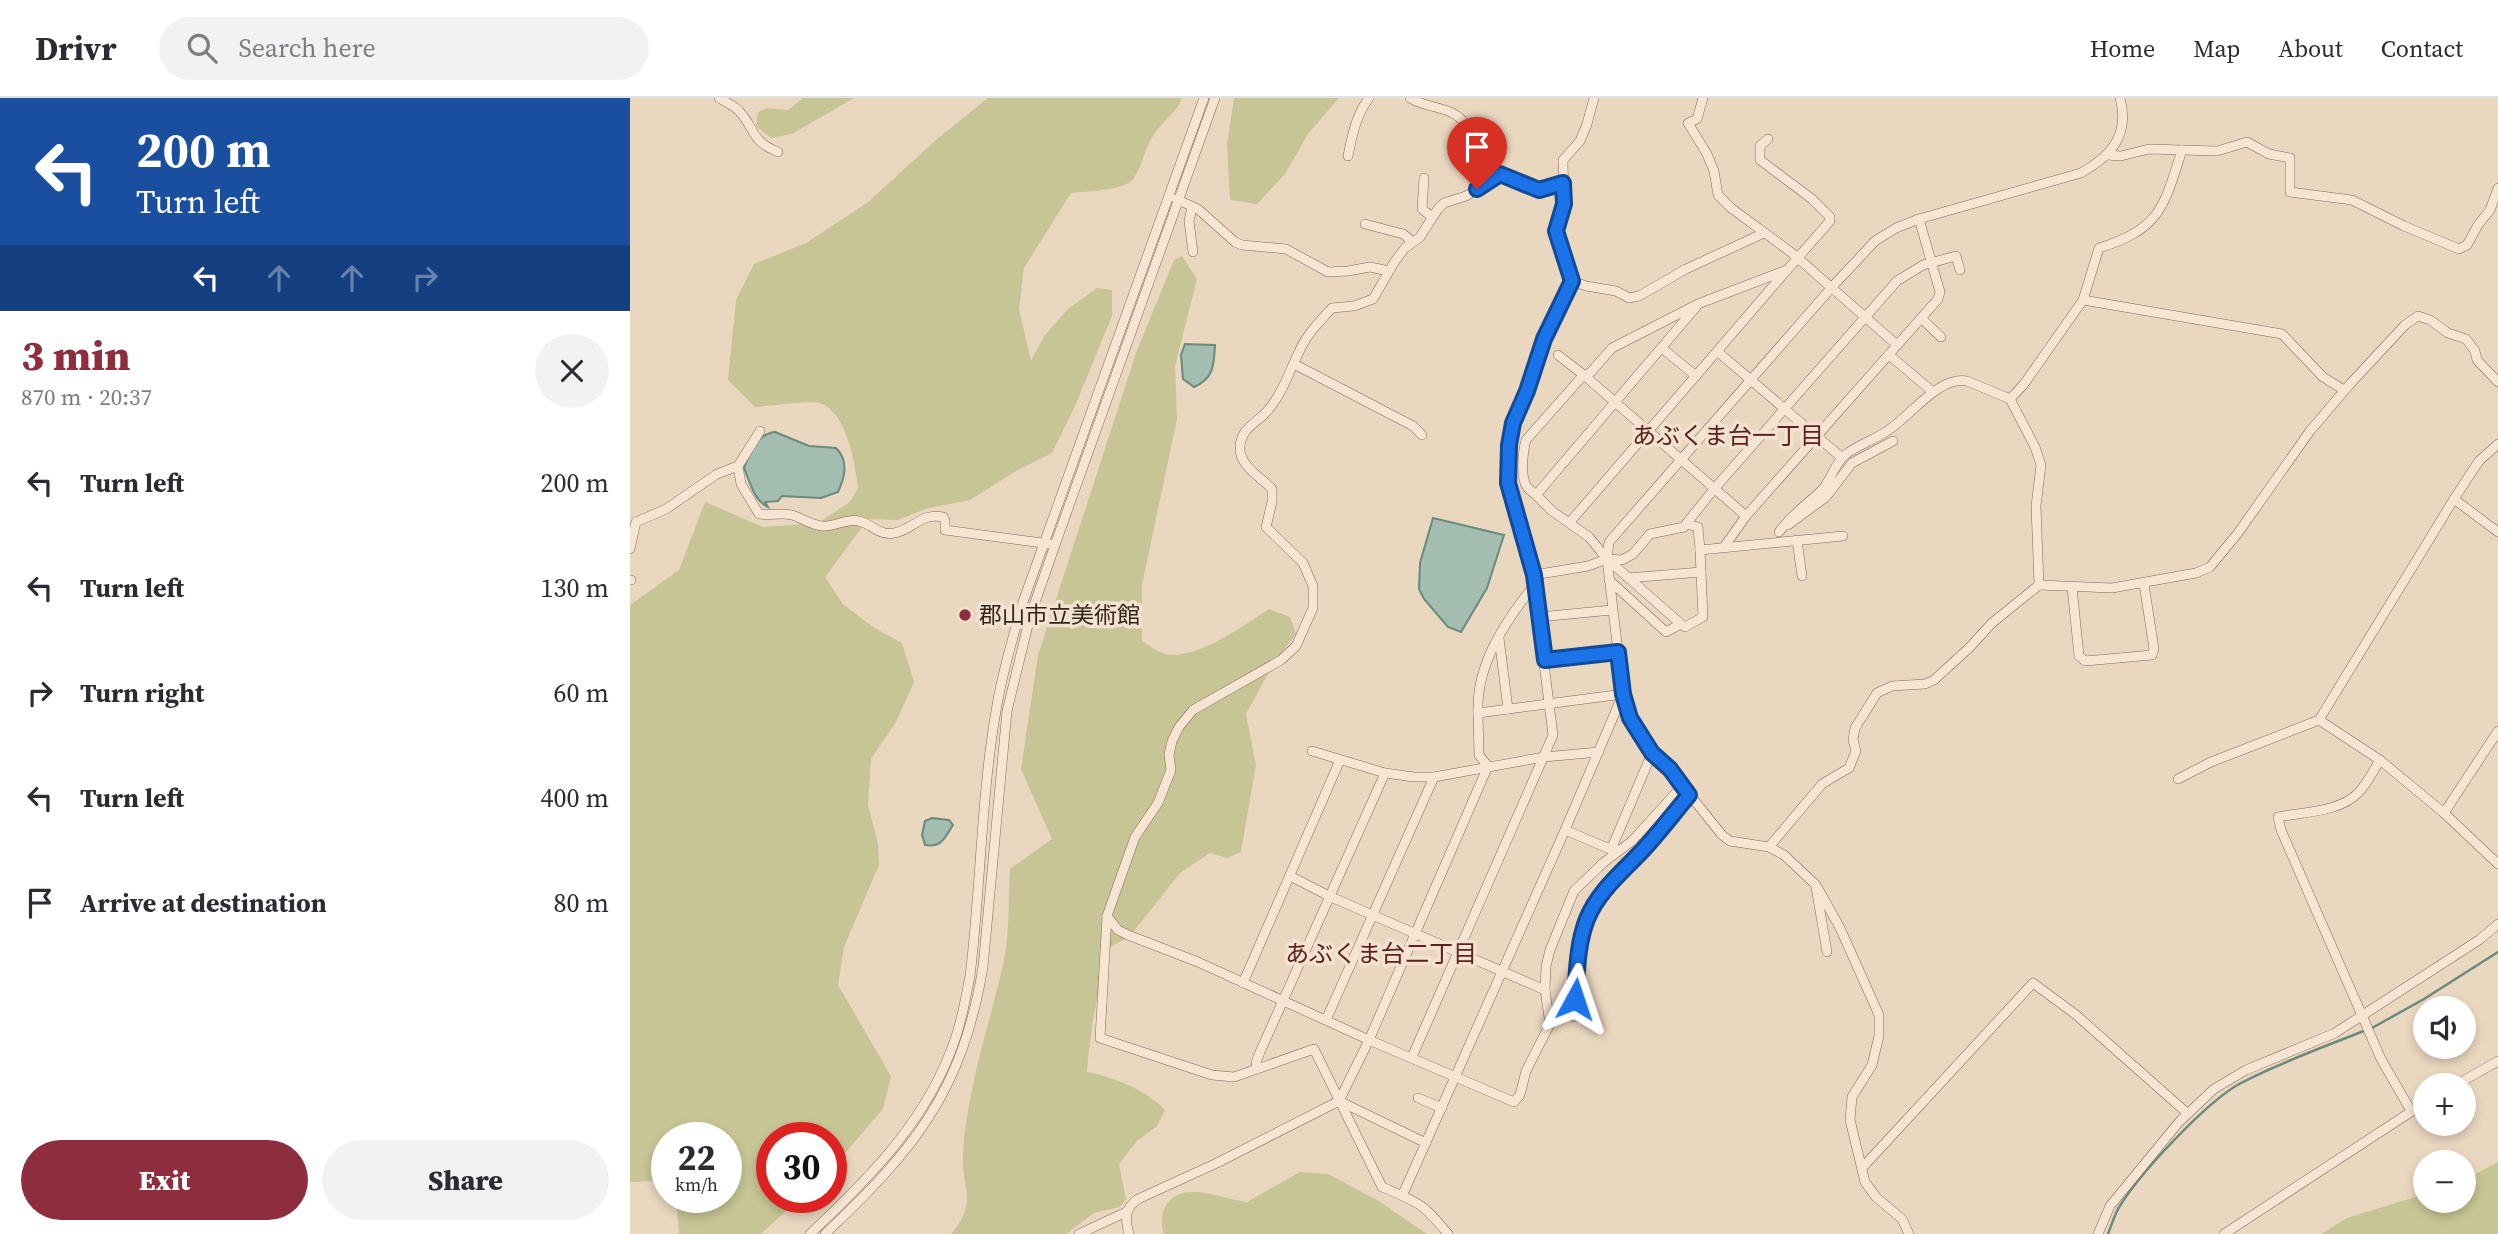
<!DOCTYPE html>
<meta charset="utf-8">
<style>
body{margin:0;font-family:"Source Serif 4","Noto Sans JP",serif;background:#f2f2f3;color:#2b2b33;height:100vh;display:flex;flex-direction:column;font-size:26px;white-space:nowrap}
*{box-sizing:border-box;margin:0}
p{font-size:23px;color:#7c7c81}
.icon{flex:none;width:38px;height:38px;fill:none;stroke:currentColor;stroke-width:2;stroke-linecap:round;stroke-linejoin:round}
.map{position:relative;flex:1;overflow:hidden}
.panel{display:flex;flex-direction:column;background:#fff;width:630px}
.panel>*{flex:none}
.banner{background:#1a4fa0;color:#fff;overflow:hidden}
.buttons{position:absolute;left:1783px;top:898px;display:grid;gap:14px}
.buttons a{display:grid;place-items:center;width:63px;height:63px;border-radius:50%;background:#fff;box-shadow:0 4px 10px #0003;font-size:35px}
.speed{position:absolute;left:21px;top:1024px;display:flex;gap:14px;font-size:35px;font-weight:700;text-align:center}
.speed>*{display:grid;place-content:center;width:91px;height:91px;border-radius:50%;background:#fff;box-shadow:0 4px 10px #0003;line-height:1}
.speed small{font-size:18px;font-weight:400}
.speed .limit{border:10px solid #d22;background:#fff;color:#111}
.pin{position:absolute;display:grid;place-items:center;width:60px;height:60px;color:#fff;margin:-72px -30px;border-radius:50% 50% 50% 0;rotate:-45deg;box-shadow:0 0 7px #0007}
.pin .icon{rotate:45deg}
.me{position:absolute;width:77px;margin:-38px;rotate:5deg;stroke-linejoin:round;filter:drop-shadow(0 0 5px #0008)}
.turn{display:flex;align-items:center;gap:24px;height:147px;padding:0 21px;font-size:32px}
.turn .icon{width:91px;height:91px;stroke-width:2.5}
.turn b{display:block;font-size:49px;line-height:60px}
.lanes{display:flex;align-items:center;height:66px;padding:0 21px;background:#0003;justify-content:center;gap:35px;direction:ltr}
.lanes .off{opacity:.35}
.round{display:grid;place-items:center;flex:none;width:74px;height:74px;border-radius:37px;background:#f2f2f3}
.headline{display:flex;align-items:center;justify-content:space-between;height:119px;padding:0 21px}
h1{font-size:42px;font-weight:800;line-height:52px;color:#8d2d3e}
.action{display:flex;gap:14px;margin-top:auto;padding:14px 21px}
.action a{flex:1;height:80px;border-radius:42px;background:#8d2d3e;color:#fff;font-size:28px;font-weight:800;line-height:80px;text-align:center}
.action a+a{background:#f2f2f3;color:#2b2b33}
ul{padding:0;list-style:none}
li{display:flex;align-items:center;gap:21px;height:105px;padding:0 21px}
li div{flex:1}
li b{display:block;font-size:26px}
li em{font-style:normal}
header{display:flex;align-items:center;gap:42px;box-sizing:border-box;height:98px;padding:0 35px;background:#fff;border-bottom:2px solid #e1e1e2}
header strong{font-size:33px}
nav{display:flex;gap:38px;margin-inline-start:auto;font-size:24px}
.search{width:490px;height:63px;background:#f2f2f3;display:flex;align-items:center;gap:18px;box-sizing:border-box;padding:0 24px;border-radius:38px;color:#7c7c81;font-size:26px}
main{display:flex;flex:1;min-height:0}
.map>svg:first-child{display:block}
.green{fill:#c7c595}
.water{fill:#a3bdb1;stroke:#6b8a7d;stroke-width:2}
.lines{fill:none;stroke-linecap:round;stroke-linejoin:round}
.stream{stroke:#6b8a7d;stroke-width:2.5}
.minor-casing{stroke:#826859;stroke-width:10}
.minor{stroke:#f6e5d2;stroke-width:9}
.route-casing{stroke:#114b97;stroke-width:18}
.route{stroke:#1a73e8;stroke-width:12}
.poi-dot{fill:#8d2d3e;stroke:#f2e2cf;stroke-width:2.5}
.labels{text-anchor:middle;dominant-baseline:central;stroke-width:7;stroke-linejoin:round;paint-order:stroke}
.poi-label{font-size:23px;fill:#33241d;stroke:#f2e2cf;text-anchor:start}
.neighbourhood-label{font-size:24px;fill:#5d211f;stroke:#f2e2cf}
</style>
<header>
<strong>Drivr</strong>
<div class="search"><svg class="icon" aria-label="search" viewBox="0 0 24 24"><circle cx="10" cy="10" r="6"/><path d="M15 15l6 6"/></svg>Search here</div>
<nav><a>Home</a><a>Map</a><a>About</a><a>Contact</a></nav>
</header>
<main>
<section class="panel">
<div class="banner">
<div class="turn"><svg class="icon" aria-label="left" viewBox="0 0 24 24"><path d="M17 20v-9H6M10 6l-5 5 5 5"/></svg><div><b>200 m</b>Turn left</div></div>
<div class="lanes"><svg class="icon" aria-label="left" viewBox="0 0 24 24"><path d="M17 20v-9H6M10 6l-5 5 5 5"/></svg><svg class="icon off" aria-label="ahead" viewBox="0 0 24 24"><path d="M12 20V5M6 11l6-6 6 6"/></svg><svg class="icon off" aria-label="ahead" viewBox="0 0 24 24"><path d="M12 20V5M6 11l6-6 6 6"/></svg><svg class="icon off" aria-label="right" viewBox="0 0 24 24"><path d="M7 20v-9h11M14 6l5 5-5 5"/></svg></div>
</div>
<div class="headline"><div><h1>3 min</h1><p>870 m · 20:37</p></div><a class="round"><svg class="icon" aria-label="close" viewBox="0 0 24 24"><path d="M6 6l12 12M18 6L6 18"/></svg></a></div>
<ul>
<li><svg class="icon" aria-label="left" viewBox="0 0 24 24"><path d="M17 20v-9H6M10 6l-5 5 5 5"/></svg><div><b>Turn left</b></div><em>200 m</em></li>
<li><svg class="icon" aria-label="left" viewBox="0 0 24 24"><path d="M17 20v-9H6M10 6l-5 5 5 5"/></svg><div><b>Turn left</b></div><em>130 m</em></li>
<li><svg class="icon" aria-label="right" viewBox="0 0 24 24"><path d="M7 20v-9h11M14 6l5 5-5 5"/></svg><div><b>Turn right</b></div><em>60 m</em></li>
<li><svg class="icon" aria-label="left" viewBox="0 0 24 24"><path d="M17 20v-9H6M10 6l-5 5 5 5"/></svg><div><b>Turn left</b></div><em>400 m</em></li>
<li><svg class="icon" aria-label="arrive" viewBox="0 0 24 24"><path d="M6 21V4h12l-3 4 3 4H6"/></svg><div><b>Arrive at destination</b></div><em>80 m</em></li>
</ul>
<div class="action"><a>Exit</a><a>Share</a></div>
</section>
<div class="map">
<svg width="1868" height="1136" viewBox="0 0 1868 1136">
<rect width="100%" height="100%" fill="#ead7c0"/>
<!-- green -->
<g class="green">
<polygon points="173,0 224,0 162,36 141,40 126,28 128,14 137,10 158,12"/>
<path d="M358 0H552C547 15 533 22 525 35 515 48 513 66 504 80 496 93 457 93 441 95L394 170 389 211 401 262 415 237 438 211 467 190 482 192V218L445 308 422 355 386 373 340 402 295 411 268 422 238 421 195 479 213 506 243 529 272 545 284 584 266 624 241 661 238 707 248 746 249 767 214 849 208 887 261 978 253 1011 201 1071V1040H142V1099H171L131 1136H49L46 1099H96V1040H37V1091L27 1083 0 1084V507L49 472 75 404 133 429 188 425 220 404 228 390C225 366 217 314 190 305 180 302 139 308 125 309L98 282 106 202 124 166 176 145 237 105 307 41Z"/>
<polygon points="604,0 709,0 678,36 655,76 627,106 600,102 597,46"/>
<path d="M552 158 567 181 545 268 547 321 512 487V543C520 548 532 557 541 557 572 558 613 528 639 511L660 519 666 536 645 563 616 616 626 667 611 754 597 760 580 755 550 775 500 838 479 850C468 891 460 932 457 974 484 979 516 992 535 1012L527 1028 507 1043 489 1066 496 1101 490 1109 464 1115 436 1136H321C349 1104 331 1091 333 1055 337 989 360 926 374 862 380 833 378 800 380 771L422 741 391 671 408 557 506 255 544 162Z"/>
<polygon points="1868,1064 1868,1136 1691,1136 1717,1120 1795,1096 1796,1102 1834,1102 1834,1082"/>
<path d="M670 1074 698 1076 747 1102 797 1136H534C527 1115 538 1094 562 1094 575 1093 602 1102 617 1104Z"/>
</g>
<!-- water -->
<g class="water">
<path d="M555 246 585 247C584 266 584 281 564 289L553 281 551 257Z"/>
<path d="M145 334 179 348 206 350C219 363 215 379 208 394L191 400 152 398 148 403 135 404 138 409C124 403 120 384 114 370 120 354 127 336 145 334Z"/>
<polygon points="803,420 874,437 857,490 831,534 818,529 794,501 789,491 790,465"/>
<path d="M302 720 319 722 323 727C315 739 312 750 295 747L292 737 295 723Z"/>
</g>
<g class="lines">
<!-- stream -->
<g class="stream">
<polyline points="1742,930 1794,901 1868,854"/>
<path d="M1478 1136C1481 1128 1484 1119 1488 1111 1508 1077 1577 1003 1611 985 1651 964 1694 949 1736 932"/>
</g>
<!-- minor casing -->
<g class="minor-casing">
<g id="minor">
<path d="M89 0C96 4 103 7 109 13 126 31 119 42 148 54"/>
<path d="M780 0C795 10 819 8 832 22 837 28 837 36 841 43 847 56 858 68 870 76"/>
<polyline points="1073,0 1067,21 1058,25 1077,56 1084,73 1088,97 1101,110 1162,155 1267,247"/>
<polyline points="1477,57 1491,58 1519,51 1587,53 1617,44 1639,56 1660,60 1660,94 1722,102 1774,128 1829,151 1837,147 1848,127 1860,112 1868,90"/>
<path d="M718 58C722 38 726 17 739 0"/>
<polyline points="794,80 792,111 802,119"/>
<polyline points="546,101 568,111 605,144 612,147 656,151 698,174 718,173 740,169 759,173"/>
<polyline points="562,109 559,123 563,154"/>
<polyline points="735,126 773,136 783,144"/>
<polyline points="942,183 956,188 986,193 999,200 1009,198 1056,171 1134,135"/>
<polyline points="1453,202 1652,236 1693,279 1714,292"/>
<polyline points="1291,220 1311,239"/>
<polyline points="1033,251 1066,278"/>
<polyline points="1088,254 1211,359"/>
<polyline points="928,257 955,278 1116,418"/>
<polyline points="1259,257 1303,294"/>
<polyline points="664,266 783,328 792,337"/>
<path d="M108 368 111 386 129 416C140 418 151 414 162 417 172 420 181 427 192 428 205 429 216 420 229 423 242 426 249 438 264 435 283 432 291 414 313 419L315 422V432L420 446"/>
<path d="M906 397C903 394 899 392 897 389 890 379 893 353 896 342L950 281 961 274 982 250 1068 206 1157 172 1200 123V119L1182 101 1130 62V48L1138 41"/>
<polyline points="1824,401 1868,434"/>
<polyline points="940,424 1157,172"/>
<polyline points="1056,426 1084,391 1267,183 1293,167 1326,158 1330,172"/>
<polyline points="1158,427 1196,399 1222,365 1263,343"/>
<path d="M1149 434C1161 417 1176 407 1191 393 1201 383 1204 366 1215 357 1227 347 1244 342 1257 333 1281 318 1308 278 1337 283L1380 301"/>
<polyline points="1167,442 1172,478"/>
<polyline points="1094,449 1116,418 1308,201 1310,194 1289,121"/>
<polyline points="0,451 6,424 36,411 87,376 108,368 130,333"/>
<polyline points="904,477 958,468 977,461 992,462 1003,456 1020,436 1054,429 1056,426 1068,429 1070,452"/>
<polyline points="998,480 1071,474"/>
<polyline points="0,482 1,482"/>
<polyline points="979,482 1036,534 1051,526 1055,529 1073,519 1070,452 1213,438"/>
<polyline points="1409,487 1482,490 1566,475 1580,469 1608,435 1680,333 1720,286 1775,227 1788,218 1800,222 1818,235 1836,241 1845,253 1847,262 1868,284"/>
<polyline points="1442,489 1449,558 1455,563 1522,557 1524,551 1514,486"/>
<polyline points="909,519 982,512"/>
<polyline points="1051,526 977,461 959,439 922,413 906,397 1066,209"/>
<polyline points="869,540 878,611"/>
<polyline points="915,562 988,554"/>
<path d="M848 615C846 566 875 524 904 487 904 451 882 420 878 384 874 348 886 323 898 291 904 275 908 257 914 240 922 221 933 202 942 183L926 133 934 106 933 62 950 43 957 26 964 0"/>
<polyline points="1689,622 1750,662 1814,715 1868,766"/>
<polyline points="682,653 755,675 784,679 804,679 914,659 969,654"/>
<path d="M1750 662C1743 673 1737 686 1728 695 1710 714 1673 714 1648 719L1651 732 1751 961 1781 1013"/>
<polyline points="858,668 849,657 848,615 993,596"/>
<polyline points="1548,681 1581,664 1689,622 1824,401 1849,363 1868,346"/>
<polyline points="1814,715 1868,633"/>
<polyline points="935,732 980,751 984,748"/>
<polyline points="983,747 1022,655"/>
<path d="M1139 749 1192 686 1219 670 1226 653 1223 642 1225 630 1247 595 1262 588 1295 586 1304 582 1339 550 1362 525 1409 487 1406 408 1411 367 1405 349 1380 301 1394 286 1453 202 1469 150C1531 131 1534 108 1552 52"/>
<polyline points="660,778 701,799 915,892"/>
<polyline points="1186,789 1197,854"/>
<polyline points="477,818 488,832 498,837 568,864 739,942 884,1004 890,997 896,973 920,926 915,892 916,868 920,852 944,793 973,765 1002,743 1052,688"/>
<polyline points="613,885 710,662"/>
<polyline points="944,919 950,849 957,821 976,789 1012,753 1059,697"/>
<polyline points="696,922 804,679"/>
<polyline points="782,959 923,637 904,487"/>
<polyline points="627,971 626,964 630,954 755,675"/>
<polyline points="1826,987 1868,963"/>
<polyline points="788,1000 812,1010"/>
<polyline points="709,1003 796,1045"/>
<polyline points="1232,1070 1403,885 1445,916 1557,1015"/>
<polyline points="773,1096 935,732 993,596"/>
<path d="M180 1136C236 1083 291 1029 320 955 330 931 335 904 340 878 351 788 351 696 367 607 373 572 383 538 393 504L574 0"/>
<path d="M195 1136C285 1051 332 994 353 869L377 613 400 519 425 447 585 0"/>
<polyline points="449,1136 496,1114"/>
<path d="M499 1136C495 1121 494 1111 508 1101L587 1065 709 1003 739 942 858 668"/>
<path d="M818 1136C792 1104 789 1105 752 1089L684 951 604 979 582 977 470 940 477 818 505 739 528 705 541 672 539 657 542 643 549 629 563 612 651 562 666 548 683 510V488L673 465 636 429 642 404V391C631 379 609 368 610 349 611 329 628 325 639 311 653 294 659 274 669 254 676 237 690 223 702 210L724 208 743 201 765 163 775 150 790 139 808 111 814 105 836 98 870 76 909 91 933 85"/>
<path d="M1279 1136 1272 1121 1246 1099 1235 1084 1220 1022 1222 999 1242 967 1249 938V917L1210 830 1186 787 1154 757 1139 749 1100 743 1092 737 1039 671 1022 655 1000 620 993 596 977 461 979 444 1202 189 1245 143 1266 130 1289 121 1451 75C1481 58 1500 37 1490 0"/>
<polyline points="1468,1136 1480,1108 1549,1024 1584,991 1616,972 1705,935 1849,842 1868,826"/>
<polyline points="1594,1136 1796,1004"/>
</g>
</g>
<!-- minor -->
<use href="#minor" class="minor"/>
</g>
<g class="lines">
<!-- route casing -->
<g class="route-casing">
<path id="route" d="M847 91 870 76 909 92 933 85 934 106 926 133 942 183 914 241 897 293 883 325 879 347 878 385 904 477 915 562 988 554 993 596 1000 620 1022 655 1040 671 1059 697C1043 716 1028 736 1011 754 991 775 968 794 957 821 947 846 947 875 945 901"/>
</g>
<!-- route -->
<use href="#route" class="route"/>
</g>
<!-- markers -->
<circle class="poi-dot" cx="335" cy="517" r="7"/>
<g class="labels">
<!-- poi labels -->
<g class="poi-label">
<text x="349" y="517">郡山市立美術館</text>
</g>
<!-- neighbourhood labels -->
<g class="neighbourhood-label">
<text x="1098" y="337">あぶくま台一丁目</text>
<text x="751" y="855">あぶくま台二丁目</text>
</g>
</g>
</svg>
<div class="buttons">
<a><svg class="icon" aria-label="sound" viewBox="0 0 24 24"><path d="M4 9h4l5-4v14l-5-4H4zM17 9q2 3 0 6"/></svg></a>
<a>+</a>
<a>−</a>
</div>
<div class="speed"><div>22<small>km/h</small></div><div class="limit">30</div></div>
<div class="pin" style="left:847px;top:91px;background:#d93025"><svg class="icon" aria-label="arrive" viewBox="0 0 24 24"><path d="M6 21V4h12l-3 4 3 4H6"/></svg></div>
<svg class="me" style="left:945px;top:901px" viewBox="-20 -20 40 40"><path d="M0-17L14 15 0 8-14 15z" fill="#1a73e8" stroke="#fff" stroke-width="4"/></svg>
</div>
</main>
